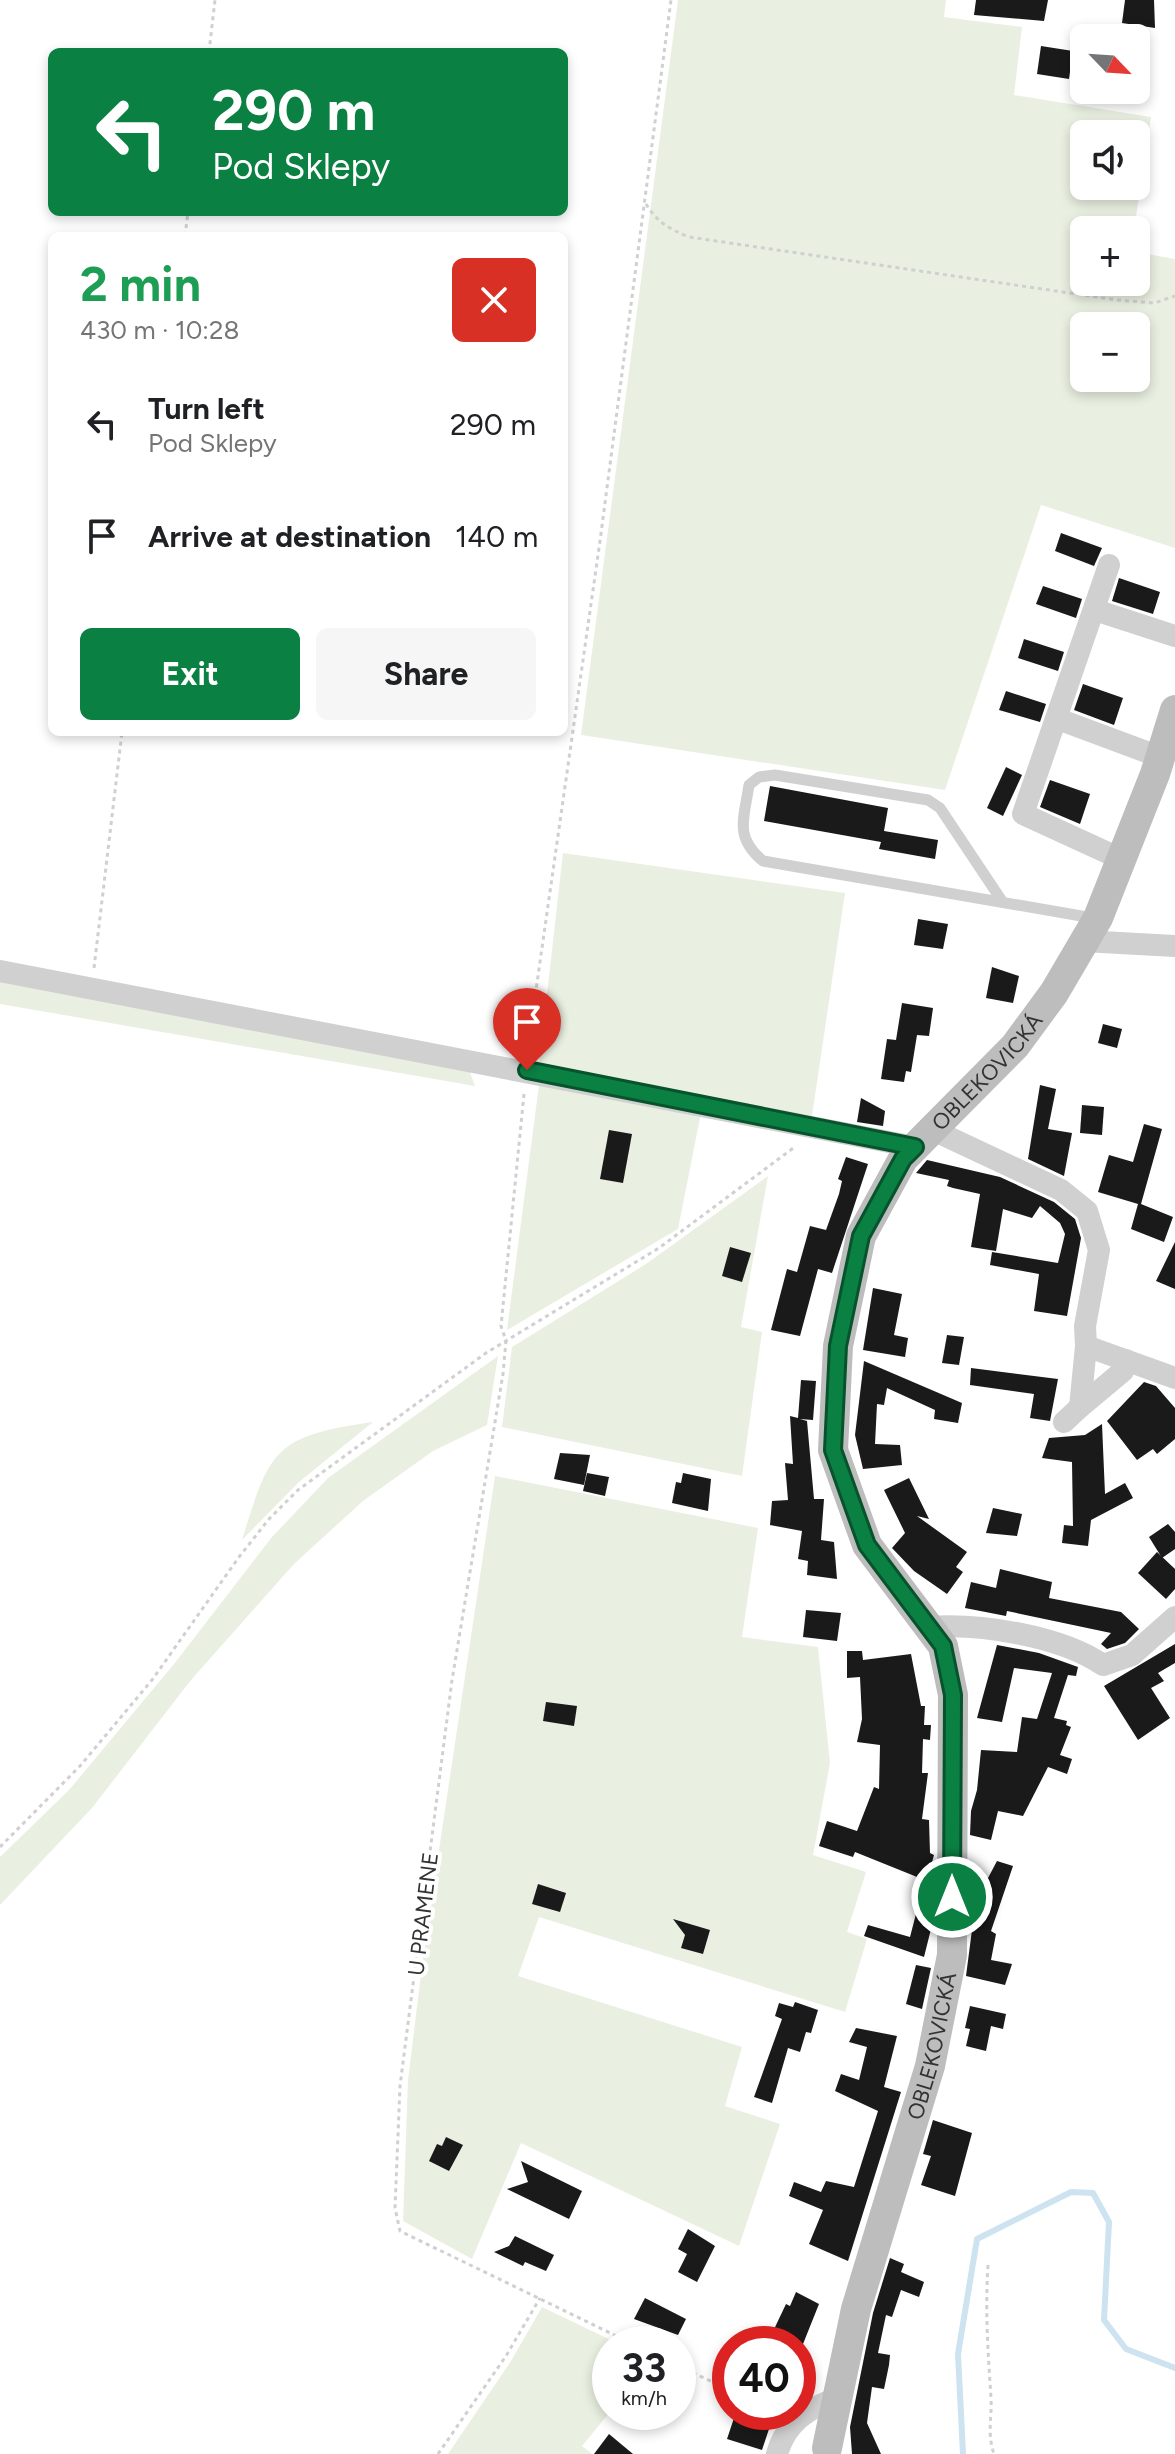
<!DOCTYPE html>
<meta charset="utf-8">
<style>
body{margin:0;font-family:Figtree,sans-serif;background:#f6f6f6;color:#202124;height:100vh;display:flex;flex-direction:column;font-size:30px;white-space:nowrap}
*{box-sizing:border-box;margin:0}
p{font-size:26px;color:#757577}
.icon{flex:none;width:44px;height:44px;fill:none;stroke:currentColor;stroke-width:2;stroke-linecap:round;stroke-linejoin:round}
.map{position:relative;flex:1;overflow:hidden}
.side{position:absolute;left:48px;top:232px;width:520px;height:504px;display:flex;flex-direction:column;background:#fff;border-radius:12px;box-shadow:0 4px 12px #0003}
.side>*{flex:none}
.guide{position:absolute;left:48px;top:48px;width:520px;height:168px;border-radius:12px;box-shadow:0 4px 12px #0003;background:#0b8043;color:#fff;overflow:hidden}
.needle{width:52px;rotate:115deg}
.fabs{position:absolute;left:1070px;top:24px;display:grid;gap:16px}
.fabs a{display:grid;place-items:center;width:80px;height:80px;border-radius:12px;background:#fff;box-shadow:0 4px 12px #0003;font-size:40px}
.speed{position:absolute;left:592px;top:2326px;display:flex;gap:16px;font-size:40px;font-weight:700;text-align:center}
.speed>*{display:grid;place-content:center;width:104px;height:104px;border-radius:50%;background:#fff;box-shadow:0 4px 12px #0003;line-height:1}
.speed small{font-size:20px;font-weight:400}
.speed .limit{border:12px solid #d22;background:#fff;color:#111}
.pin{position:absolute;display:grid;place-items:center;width:68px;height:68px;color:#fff;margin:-82px -34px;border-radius:50% 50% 50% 0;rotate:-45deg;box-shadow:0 0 8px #0007}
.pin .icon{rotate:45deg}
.me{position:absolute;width:88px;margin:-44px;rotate:0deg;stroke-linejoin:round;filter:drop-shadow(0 0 6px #0008)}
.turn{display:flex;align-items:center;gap:28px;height:168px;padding:0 32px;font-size:36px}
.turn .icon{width:104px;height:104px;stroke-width:2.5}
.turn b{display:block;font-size:56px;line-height:68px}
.round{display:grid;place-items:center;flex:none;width:84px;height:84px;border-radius:12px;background:#f6f6f6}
.head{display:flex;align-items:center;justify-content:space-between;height:136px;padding:0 32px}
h1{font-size:48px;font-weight:700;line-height:60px;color:#1e9e55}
.action{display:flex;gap:16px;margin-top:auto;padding:16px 32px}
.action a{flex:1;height:92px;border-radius:12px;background:#0b8043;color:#fff;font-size:32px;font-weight:700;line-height:92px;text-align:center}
.action a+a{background:#f6f6f6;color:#202124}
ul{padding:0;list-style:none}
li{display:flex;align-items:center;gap:24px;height:112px;padding:0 32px}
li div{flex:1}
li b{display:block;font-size:30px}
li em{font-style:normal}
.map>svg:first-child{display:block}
.green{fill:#e9f0e1;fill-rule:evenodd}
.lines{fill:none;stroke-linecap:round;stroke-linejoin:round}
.stream{stroke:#cde3f0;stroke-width:6}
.building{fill:#1a1a1a}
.path{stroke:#d0d0d0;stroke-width:3;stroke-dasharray:4 4;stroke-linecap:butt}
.lane{stroke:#d0d0d0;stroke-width:11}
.street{stroke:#d0d0d0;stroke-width:22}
.secondary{stroke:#bdbdbd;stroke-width:30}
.route-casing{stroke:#07532c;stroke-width:20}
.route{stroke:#0b8043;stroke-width:14}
.labels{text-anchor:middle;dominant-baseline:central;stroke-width:8;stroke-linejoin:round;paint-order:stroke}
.street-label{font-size:22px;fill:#333;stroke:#fff}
</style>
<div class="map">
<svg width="1175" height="2454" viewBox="0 0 1175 2454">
<rect width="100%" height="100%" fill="#fff"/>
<!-- green -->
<g class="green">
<path d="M678 0H946L944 17 1022 27 1014 95 1151 117 1134 230H1084V282H1136V252L1175 259V548L1041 505 945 790 581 735ZM1136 134V186H1084V134ZM1136 326V378H1084V326Z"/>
<polygon points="563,853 845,893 812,1116 539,1065"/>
<polygon points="0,980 468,1067 475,1086 0,1004"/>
<polygon points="539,1085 701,1113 678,1229 507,1330"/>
<polygon points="768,1176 741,1327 762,1332 742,1476 502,1427 512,1347 646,1264"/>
<polygon points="498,1356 487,1425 433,1451 363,1501 294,1564 191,1680 92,1808 0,1905 0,1857 69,1790 174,1664 272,1537 328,1478"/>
<path d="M373 1422 299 1482 242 1540C270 1448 276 1436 373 1422Z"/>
<polygon points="495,1476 758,1528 742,1637 818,1647 830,1763 813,1855 866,1872 847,1932 867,1939 845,2012 539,1917 518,1976 742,2047 725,2106 780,2124 739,2246 521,2143 472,2259 403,2221 408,2080 424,1950"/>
<polygon points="542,2307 619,2344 610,2344 610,2412 582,2446 592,2454 448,2454 511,2361"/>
</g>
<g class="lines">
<!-- stream -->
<polyline class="stream" points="963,2454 958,2354 977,2239 1071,2192 1093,2193 1109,2222 1104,2320 1126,2349 1175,2368"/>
</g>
<!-- building -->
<g class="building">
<polygon points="976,0 1048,0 1044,21 974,15"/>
<polygon points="1125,0 1154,0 1155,28 1122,23"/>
<polygon points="1041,46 1073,51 1069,79 1037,74"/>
<polygon points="1061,533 1102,548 1094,566 1055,551"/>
<polygon points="1119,578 1160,592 1153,614 1112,601"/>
<polygon points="1043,586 1082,599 1076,618 1036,604"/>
<polygon points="1024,639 1064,652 1058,671 1018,658"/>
<polygon points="1083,684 1123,698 1114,725 1074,710"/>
<polygon points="1006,691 1046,704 1040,722 999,710"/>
<polygon points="1006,767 1022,775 1003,816 987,808"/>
<polygon points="1050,780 1090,794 1080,824 1040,807"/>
<polygon points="770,786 888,808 884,831 938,840 935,859 879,849 881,842 764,821"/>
<polygon points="918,919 948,924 943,949 914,945"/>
<polygon points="992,967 1019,976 1013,1003 986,998"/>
<polygon points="902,1003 933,1008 929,1036 917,1035 911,1072 906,1071 904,1082 881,1079 887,1039 896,1040"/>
<polygon points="1103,1024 1122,1029 1117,1048 1098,1043"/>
<polygon points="1040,1085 1056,1089 1048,1129 1072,1133 1064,1176 1028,1159"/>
<polygon points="861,1098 885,1111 883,1126 857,1122"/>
<polygon points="1082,1105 1104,1107 1102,1135 1080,1133"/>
<polygon points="1144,1124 1162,1129 1141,1204 1173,1217 1164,1242 1131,1229 1138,1204 1098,1192 1109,1155 1133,1162"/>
<polygon points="609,1130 632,1134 623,1183 600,1179"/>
<polygon points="846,1157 868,1164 832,1273 818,1269 800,1336 771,1330 787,1269 797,1272 810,1226 826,1230 839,1194 842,1181 838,1179"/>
<polygon points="927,1160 1000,1177 1054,1202 1075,1219 1081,1238 1067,1316 1034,1311 1039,1274 990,1265 992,1252 1058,1263 1065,1234 1060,1223 1040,1206 1032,1218 1003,1209 996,1251 971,1247 980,1194 953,1188 947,1186 949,1180 916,1173"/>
<polygon points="1175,1242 1175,1289 1156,1281"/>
<polygon points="730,1247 751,1253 742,1282 722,1276"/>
<polygon points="873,1288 902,1294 894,1335 908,1338 905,1357 863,1350"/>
<polygon points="947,1335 964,1337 959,1365 942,1363"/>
<polygon points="864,1361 962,1403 958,1423 934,1419 935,1410 887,1388 884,1405 877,1404 875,1444 900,1445 902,1465 863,1469 855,1435"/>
<polygon points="971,1368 1058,1379 1050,1421 1030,1418 1034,1394 970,1385"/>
<polygon points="801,1380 816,1381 813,1420 800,1419 807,1421 814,1499 824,1499 821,1540 834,1542 837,1579 807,1575 808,1561 798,1559 802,1531 770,1525 772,1501 788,1500 785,1463 793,1464 790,1416 798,1418"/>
<polygon points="1144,1382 1156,1386 1175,1408 1175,1439 1157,1454 1153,1449 1137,1460 1107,1421"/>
<polygon points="1102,1424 1105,1494 1125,1483 1133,1498 1091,1520 1088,1546 1062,1543 1064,1525 1073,1526 1072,1462 1042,1458 1049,1438 1085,1435"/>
<polygon points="560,1453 590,1455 584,1485 554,1479"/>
<polygon points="587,1473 609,1477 605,1496 583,1491"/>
<polygon points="683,1473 711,1479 708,1511 672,1503 676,1482 681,1483"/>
<polygon points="909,1478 929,1519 917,1516 967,1552 956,1567 963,1572 947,1594 914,1571 892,1548 905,1533 884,1490"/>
<polygon points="993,1508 1022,1514 1017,1536 986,1533"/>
<polygon points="1168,1524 1175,1532 1175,1549 1162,1558 1149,1537"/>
<polygon points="1157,1552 1175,1569 1175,1589 1166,1599 1138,1573"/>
<polygon points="1000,1569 1052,1582 1049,1598 1121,1612 1139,1629 1125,1643 1107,1649 1101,1644 1111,1633 1007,1611 1006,1616 965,1608 971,1582 996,1588"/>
<polygon points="806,1610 841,1613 837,1641 803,1637"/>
<polygon points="1175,1644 1175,1663 1158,1673 1164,1681 1151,1688 1170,1718 1138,1740 1104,1686"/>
<polygon points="997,1645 1039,1653 1078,1667 1076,1676 1068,1675 1054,1718 1067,1721 1066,1725 1071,1727 1060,1755 1072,1759 1067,1774 1048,1767 1023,1816 998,1811 991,1840 970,1835 971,1811 977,1790 981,1750 1017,1752 1022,1717 1037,1719 1052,1673 1014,1668 1002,1722 977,1718"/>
<polygon points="847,1651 862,1651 863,1660 911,1654 921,1706 925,1706 924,1725 931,1725 930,1740 923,1739 922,1773 928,1773 922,1819 929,1820 930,1853 934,1855 927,1881 855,1852 853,1857 819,1846 827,1821 857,1831 874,1787 879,1789 880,1745 857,1742 862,1719 860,1677 847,1678"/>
<polygon points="546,1702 577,1706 574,1726 543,1721"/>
<polygon points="997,1861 1013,1866 991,1931 996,1934 991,1960 1012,1964 1005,1985 966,1976 973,1922 988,1878"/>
<polygon points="538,1884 566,1893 560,1912 532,1904"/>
<polygon points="917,1910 934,1917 924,1957 864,1936 868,1925 910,1937"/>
<polygon points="673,1919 710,1930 703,1954 681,1948 685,1935"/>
<polygon points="916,1965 931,1968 922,2009 906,2004"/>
<polygon points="795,2002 818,2010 811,2033 806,2032 800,2052 788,2048 772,2103 754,2097 782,2019 775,2016 779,2003 793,2007"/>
<polygon points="970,2006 1006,2014 1003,2029 991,2026 986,2051 966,2046 970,2029 965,2028"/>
<polygon points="856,2028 897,2036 884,2087 901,2092 848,2261 809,2244 823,2210 789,2196 794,2182 821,2192 826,2181 854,2187 878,2111 835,2091 841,2074 859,2080 867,2047 849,2042"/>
<polygon points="933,2120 972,2133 955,2196 921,2185 931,2156 923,2154"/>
<polygon points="446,2137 463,2145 449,2171 429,2161 437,2144 442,2146"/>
<polygon points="521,2161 582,2191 569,2219 507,2189 528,2182"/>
<polygon points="688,2229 715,2246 697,2282 678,2272 687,2254 678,2249"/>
<polygon points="515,2236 554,2255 546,2271 525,2262 523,2266 494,2252 509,2246"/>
<polygon points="890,2258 904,2264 901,2272 924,2282 919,2297 901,2290 892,2317 886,2315 878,2353 890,2355 889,2365 884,2389 872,2387 867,2423 881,2454 852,2454 850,2427 873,2313"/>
<polygon points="796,2292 819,2304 803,2344 767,2344 786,2304 790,2306"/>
<polygon points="645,2298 686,2319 678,2335 634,2319"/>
<polygon points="736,2412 772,2420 762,2450 727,2439"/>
<polygon points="609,2434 633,2454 594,2454"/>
</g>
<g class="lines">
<!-- path -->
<g class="path">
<polyline points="209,52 215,0"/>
<path d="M646 204C657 222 669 229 689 237L1117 300 1154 303 1175 296"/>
<polyline points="185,236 188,212"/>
<polyline points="94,968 122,732"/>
<polyline points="531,1051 534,1004 600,541 671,0"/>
<polyline points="524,1094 501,1326 506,1341 503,1374 452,1680 400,2086 395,2208 400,2231 633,2344"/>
<polyline points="0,1847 80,1766 152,1680 239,1557 269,1519 298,1490 486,1353 659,1248 796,1146"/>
<path d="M988 2265C985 2314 988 2350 991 2398 992 2418 987 2434 994 2454"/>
<polyline points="678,2366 730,2390"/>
<polyline points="438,2454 506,2356 540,2298"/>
</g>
<!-- lane -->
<path class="lane" d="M1002 901 940 808 928 800 775 775 759 777 749 785C744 819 734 837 763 861L1093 918"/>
<!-- street -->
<g class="street">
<polyline points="1109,565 1023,814 1121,859"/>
<polyline points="1095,610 1175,636"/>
<polyline points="1058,719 1160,757"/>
<polyline points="1083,941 1175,946"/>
<polyline points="0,971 915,1147"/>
<polyline points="933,1130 1061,1190 1087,1211 1099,1250 1085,1326 1086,1346 1175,1378"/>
<polyline points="1080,1407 1123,1371 1126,1360"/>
<polyline points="1064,1422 1080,1407 1086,1346"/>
<path d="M929 1627C980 1623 1061 1636 1103 1665L1132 1655 1175 1617"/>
<path d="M777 2454C786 2422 808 2408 838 2398"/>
</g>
<!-- secondary -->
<path class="secondary" id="s1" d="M827 2448 856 2309 930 2066 952 1955 953 1695 943 1646 867 1545 833 1450 838 1346 861 1236 903 1159 1015 1046 1054 993 1098 918 1155 774 1175 710"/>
</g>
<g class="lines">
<!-- route casing -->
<g class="route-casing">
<polyline id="route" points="527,1070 915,1147 903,1159 861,1236 838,1346 833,1450 867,1545 943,1646 953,1695 952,1897"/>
</g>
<!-- route -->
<use href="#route" class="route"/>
</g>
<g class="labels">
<!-- street labels -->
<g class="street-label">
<text stroke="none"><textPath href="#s1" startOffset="1472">OBLEKOVICKÁ</textPath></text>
<text transform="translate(423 1914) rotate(-83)">U PRAMENE</text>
<text stroke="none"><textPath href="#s1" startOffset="416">OBLEKOVICKÁ</textPath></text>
</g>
</g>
</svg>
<div class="fabs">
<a><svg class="needle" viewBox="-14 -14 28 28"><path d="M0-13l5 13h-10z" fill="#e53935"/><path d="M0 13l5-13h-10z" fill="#757577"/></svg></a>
<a><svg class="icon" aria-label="sound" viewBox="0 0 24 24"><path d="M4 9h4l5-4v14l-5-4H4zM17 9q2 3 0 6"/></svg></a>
<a>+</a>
<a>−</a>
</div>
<div class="speed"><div>33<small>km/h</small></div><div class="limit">40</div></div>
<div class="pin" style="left:527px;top:1070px;background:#d93025"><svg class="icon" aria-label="arrive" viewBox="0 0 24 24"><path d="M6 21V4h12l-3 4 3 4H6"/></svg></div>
<svg class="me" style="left:952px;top:1897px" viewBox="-20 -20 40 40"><circle r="17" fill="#0b8043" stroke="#fff" stroke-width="3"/><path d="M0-11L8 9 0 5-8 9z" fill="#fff"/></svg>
<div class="guide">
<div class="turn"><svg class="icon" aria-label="left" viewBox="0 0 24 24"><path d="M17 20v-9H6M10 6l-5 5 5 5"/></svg><div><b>290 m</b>Pod Sklepy</div></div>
</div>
<section class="side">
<div class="head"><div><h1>2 min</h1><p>430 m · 10:28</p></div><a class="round" style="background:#d93025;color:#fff"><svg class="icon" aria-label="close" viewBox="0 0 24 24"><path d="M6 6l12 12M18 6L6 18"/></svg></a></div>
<ul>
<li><svg class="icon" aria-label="left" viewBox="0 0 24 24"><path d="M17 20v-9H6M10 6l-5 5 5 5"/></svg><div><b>Turn left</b><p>Pod Sklepy</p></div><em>290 m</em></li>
<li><svg class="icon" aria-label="arrive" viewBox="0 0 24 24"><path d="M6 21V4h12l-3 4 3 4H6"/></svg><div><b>Arrive at destination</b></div><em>140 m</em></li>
</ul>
<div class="action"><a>Exit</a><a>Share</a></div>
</section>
</div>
